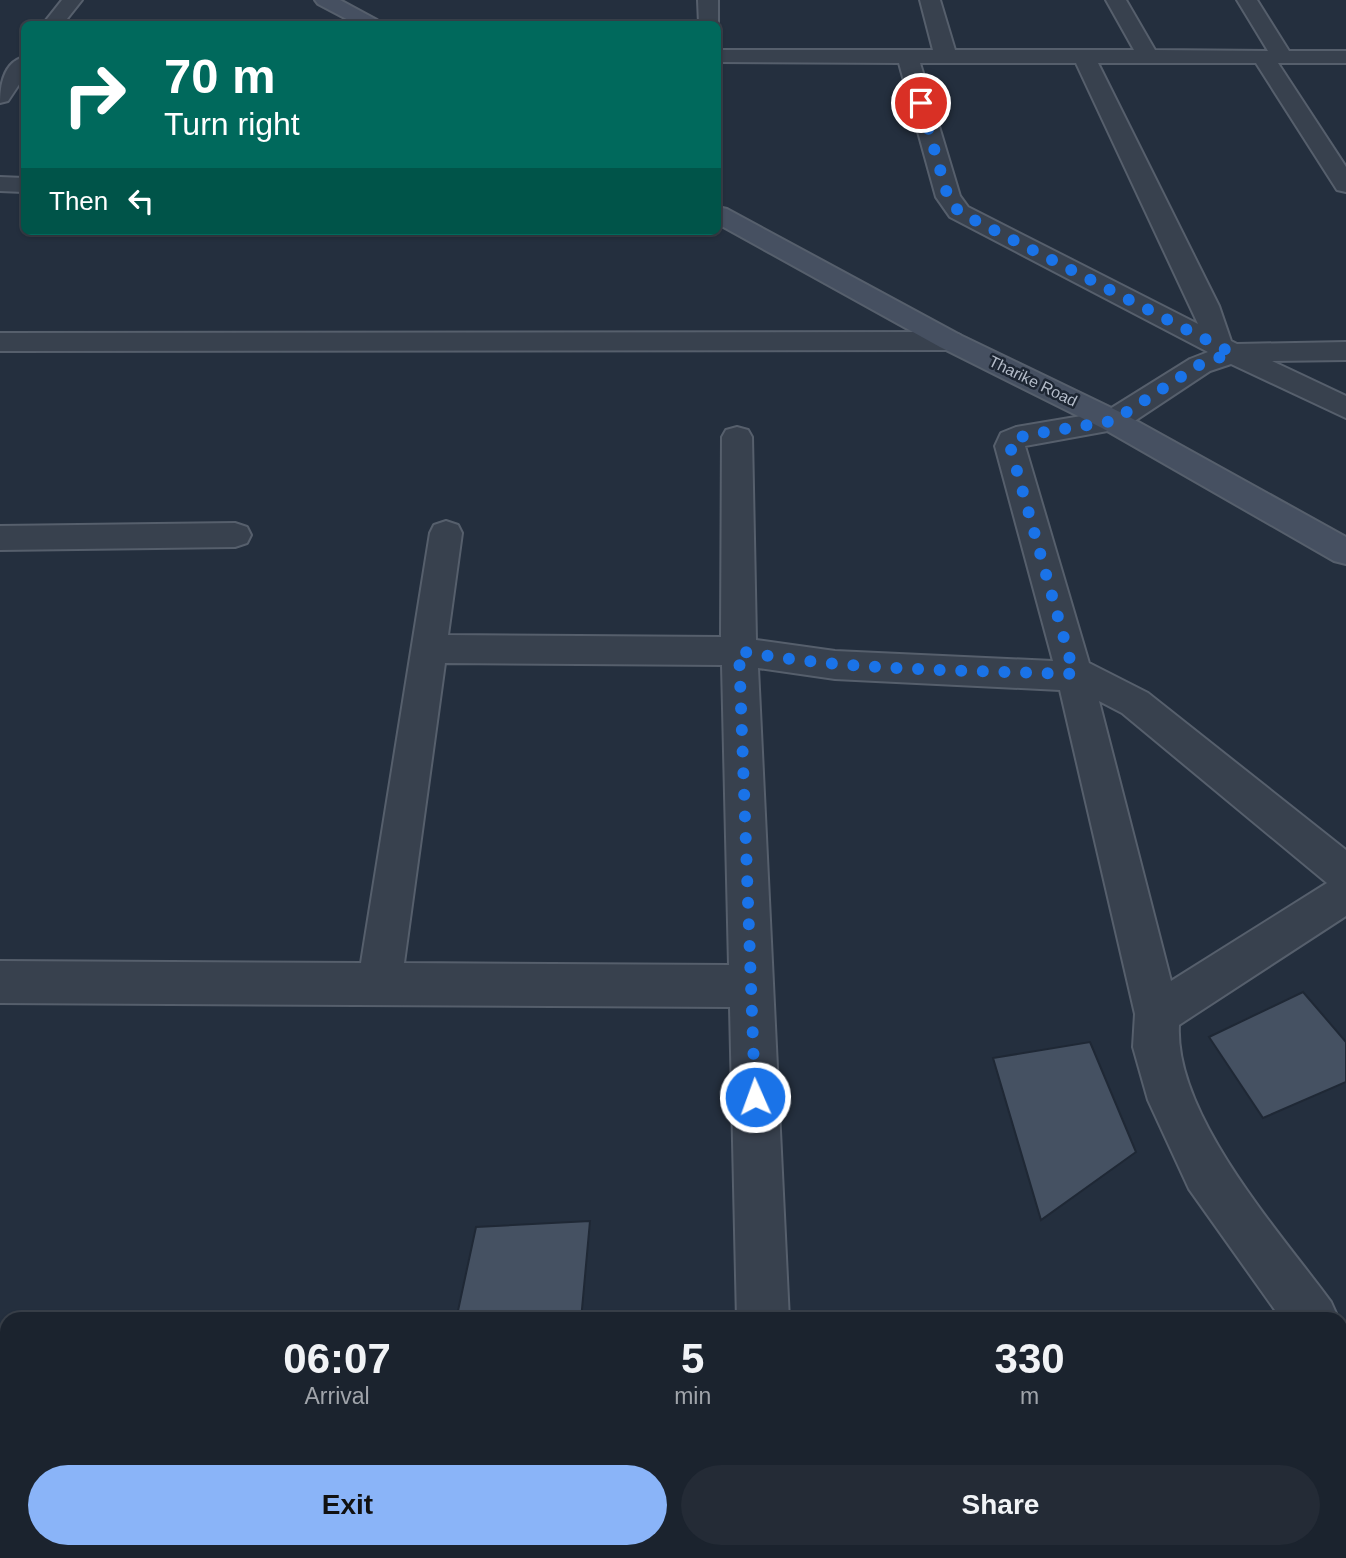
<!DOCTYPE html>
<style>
body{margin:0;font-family:Arial,sans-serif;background:#242b36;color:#f1f3f6;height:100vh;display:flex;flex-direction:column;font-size:26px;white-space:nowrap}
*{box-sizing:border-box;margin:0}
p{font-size:23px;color:#a0a4aa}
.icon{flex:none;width:38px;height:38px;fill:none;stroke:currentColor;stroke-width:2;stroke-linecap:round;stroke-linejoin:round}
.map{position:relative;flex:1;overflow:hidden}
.panel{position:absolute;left:0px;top:1312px;width:1348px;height:247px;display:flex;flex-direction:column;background:#1b232e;border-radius:21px 21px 0 0;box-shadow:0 2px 5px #0004,0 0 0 2px #39404a}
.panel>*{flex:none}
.top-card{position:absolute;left:21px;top:21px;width:700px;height:214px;border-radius:10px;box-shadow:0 2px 5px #0004,0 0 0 2px #39404a;background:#00695c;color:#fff;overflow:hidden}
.pin{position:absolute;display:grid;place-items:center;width:60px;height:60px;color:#fff;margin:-30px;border:4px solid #fff;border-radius:50%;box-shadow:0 2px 7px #0007}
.me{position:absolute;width:77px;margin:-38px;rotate:358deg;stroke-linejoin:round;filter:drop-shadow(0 0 5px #0008)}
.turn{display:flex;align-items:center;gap:24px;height:147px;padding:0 28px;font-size:32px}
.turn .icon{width:91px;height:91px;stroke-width:2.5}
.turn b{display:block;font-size:49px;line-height:60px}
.then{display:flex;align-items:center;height:66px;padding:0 28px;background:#0003;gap:14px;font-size:26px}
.eta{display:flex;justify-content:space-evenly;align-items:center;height:119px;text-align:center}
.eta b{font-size:42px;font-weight:700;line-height:49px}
.primary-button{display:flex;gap:14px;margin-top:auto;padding:14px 28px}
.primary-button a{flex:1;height:80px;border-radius:42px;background:#8ab4f8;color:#111;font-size:28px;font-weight:700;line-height:80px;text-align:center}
.primary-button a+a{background:#242b36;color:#f1f3f6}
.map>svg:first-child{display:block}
.building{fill:#455162;stroke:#1f2835;stroke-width:2}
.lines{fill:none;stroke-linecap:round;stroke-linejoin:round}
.street-casing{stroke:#565f6c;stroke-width:4}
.secondary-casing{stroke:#565f6c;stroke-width:4}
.street{fill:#38414e;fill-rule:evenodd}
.secondary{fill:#465061;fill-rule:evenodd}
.route{stroke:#1a73e8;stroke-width:12;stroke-dasharray:0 21.6}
.labels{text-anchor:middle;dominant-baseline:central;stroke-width:5;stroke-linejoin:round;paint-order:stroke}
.far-street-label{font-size:16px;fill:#b4bcc9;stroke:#1d2633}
</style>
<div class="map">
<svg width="1346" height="1558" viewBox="0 0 1346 1558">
<rect width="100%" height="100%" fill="#242f3e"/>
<!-- building -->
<g class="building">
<polygon points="1303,992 1346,1042 1346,1082 1263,1118 1209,1037"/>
<polygon points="1090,1042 1136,1152 1041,1220 993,1058"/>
<polygon points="590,1221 581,1320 456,1320 476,1227"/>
</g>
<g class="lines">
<!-- street casing -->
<g class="street-casing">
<g id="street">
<polygon points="62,0 82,0 63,24 43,24"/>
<polygon points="698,0 718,0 718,26 699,24"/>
<path d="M920 0H940L955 50H1134L1106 0H1126L1155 50 1268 51 1237 0H1257L1289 51H1346V63H1278L1346 167V192L1337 190 1256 63H1098L1219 306 1231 341 1237 344 1346 342V360L1272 361 1346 396V418L1231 364 1210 371 1124 428 1025 446 1089 663 1148 693 1346 850V916L1179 1025C1174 1115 1279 1231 1331 1302L1339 1320H1282L1189 1189 1148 1100 1133 1047 1135 1014 1060 690 835 679 758 668 789 1320H737L730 1007 0 1003V961L361 963 430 533 434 525 446 521 458 525 462 533 448 635 721 637 722 437 726 430 737 427 748 430 752 437 756 640 835 651 1053 661 995 446 1001 433 1016 427 1105 412 1190 359 1208 352 950 217 936 197 899 63 718 62V50H933ZM920 63H1076L1198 324 968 207 960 196ZM445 663 722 665 729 965 404 963ZM1099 701 1122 713 1327 883 1171 981Z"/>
<path d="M24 57V77L8 101 0 103C0 85 4 62 24 57Z"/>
<polygon points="0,177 24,178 24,192 0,191"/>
<polygon points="950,332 960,335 964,341 960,347 950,350 0,351 0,333"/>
<polygon points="235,523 247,527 251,535 247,543 235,547 0,550 0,526"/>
<polygon points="1340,1329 1346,1331 1346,1388 1340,1386"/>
<polygon points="744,1552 800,1552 801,1558 743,1558"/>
</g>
</g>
<!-- secondary casing -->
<g class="secondary-casing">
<g id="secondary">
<polygon points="315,0 340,0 377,20 380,24 356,24 318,4"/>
<polygon points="718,207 727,209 960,335 1124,414 1346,537 1346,564 1334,561 1102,428 940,347 718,224"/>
</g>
</g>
<!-- street -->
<use href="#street" class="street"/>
<!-- secondary -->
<use href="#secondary" class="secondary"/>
</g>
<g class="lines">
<!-- route -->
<path class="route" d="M755 1097 739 651C849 671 962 670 1074 674L1010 446 1012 440 1027 435 1113 421 1199 365 1232 353 959 212 948 197 921 103"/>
</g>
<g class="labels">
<!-- far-street labels -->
<g class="far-street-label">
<text transform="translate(1033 381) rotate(26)">Tharike Road</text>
</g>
</g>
</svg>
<div class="pin" style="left:921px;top:103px;background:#d93025"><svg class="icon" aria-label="arrive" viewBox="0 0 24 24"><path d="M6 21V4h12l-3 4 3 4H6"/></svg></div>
<svg class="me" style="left:755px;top:1097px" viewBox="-20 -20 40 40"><circle r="17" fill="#1a73e8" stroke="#fff" stroke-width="3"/><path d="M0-11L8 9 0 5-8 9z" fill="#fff"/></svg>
<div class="top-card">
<div class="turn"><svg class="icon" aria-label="right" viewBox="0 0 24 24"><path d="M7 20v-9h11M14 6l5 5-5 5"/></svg><div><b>70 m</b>Turn right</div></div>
<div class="then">Then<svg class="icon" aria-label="left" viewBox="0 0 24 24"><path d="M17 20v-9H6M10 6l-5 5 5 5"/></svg></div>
</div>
<section class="panel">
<div class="eta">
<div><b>06:07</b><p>Arrival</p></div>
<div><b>5</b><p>min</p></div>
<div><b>330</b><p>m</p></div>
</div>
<div class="primary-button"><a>Exit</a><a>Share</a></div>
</section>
</div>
